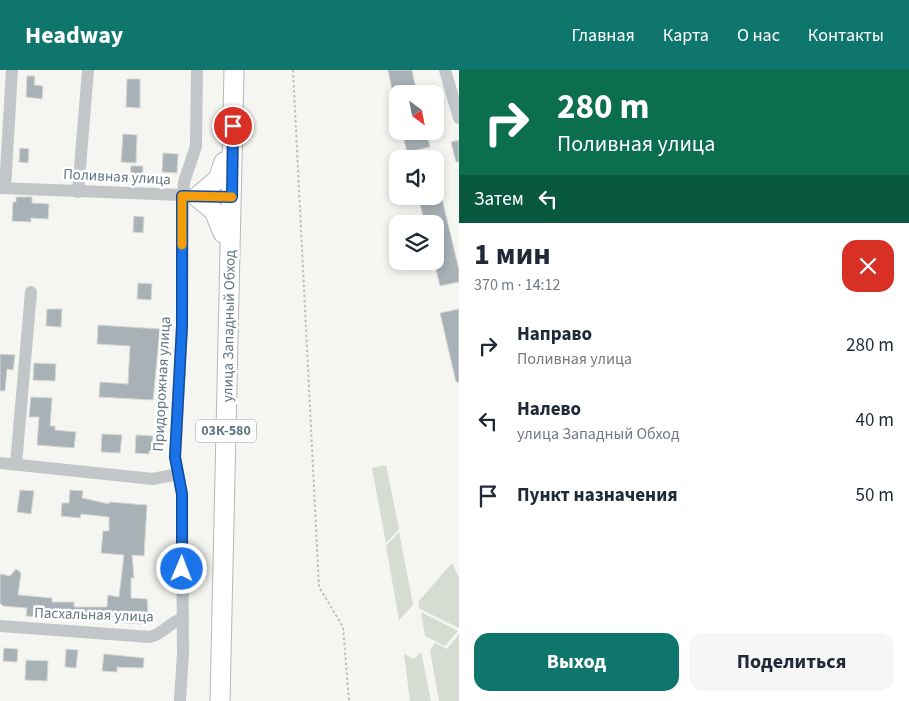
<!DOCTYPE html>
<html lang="ru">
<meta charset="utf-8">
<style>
body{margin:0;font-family:"Source Sans 3",sans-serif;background:#f6f6f7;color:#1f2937;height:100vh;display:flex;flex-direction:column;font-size:19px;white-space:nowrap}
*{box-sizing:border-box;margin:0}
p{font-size:16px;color:#747a83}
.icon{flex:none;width:28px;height:28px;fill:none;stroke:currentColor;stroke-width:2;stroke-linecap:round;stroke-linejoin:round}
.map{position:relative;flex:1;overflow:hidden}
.details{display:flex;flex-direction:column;background:#fff;width:450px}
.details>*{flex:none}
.guide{background:#0b6e4f;color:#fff;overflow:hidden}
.needle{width:32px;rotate:148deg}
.controls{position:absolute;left:389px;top:15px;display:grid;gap:10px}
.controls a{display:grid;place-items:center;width:55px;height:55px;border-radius:10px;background:#fff;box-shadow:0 2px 8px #0003;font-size:25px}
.pin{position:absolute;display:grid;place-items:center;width:42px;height:42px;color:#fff;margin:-21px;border:2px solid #fff;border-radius:50%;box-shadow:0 1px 5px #0007}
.me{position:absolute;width:55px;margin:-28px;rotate:1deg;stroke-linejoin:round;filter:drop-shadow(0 0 4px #0008)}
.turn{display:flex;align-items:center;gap:18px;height:105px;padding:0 15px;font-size:22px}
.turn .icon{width:65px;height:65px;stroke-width:2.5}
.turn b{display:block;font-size:35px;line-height:42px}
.then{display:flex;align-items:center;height:48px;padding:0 15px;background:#0003;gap:10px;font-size:19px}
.round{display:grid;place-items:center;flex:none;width:52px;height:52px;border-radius:15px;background:#f6f6f7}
.head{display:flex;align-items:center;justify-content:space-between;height:85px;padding:0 15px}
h1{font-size:30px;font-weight:700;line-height:38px}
.action{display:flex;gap:10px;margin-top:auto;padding:10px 15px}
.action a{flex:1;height:58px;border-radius:15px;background:#0f766e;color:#fff;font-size:20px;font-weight:700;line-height:58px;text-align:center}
.action a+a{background:#f6f6f7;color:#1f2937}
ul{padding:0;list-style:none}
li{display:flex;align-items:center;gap:15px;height:75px;padding:0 15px}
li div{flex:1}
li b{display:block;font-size:19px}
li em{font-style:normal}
header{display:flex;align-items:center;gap:30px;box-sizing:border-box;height:70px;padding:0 25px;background:#0f766e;color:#fff}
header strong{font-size:24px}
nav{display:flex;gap:28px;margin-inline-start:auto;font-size:18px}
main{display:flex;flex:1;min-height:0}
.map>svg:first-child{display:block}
.green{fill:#d6dcd2}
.building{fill:#a8b1b6;stroke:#d6d6d4}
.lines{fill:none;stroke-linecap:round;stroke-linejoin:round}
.highway-casing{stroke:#b5b8bb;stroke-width:21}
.path{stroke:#bcbec0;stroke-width:2;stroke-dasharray:2.5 2.5;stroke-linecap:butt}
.minor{stroke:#c2c6c9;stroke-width:12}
.highway{stroke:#fff;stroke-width:19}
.route-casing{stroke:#114b97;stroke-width:12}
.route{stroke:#1a73e8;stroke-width:9}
.slow{stroke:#f59e0b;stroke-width:9}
.labels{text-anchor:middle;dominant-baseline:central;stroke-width:5;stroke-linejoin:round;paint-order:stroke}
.shield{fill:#fff;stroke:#929fa8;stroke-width:1}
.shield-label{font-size:14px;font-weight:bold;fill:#637683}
.street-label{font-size:15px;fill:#637683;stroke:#fff}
</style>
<header>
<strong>Headway</strong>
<nav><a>Главная</a><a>Карта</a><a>О нас</a><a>Контакты</a></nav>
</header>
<main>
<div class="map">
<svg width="459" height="631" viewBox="0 0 459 631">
<rect width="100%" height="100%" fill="#f5f5f1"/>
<!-- green -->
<g class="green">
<polygon points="386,395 399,459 386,473 372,398"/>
<polygon points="399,462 413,535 399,550 386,476"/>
<polygon points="452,493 459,508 459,558 420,539 418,532"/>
<polygon points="421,542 458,561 445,576 425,566"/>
<polygon points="459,564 459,631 439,631 430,580 435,573 447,579"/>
<polygon points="421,582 431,631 410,631 404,584 414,589"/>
</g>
<!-- building -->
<g class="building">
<polygon points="388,0 412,0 417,24 393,24"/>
<polygon points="27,6 35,6 34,15 43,16 42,29 26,27"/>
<polygon points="127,9 140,9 140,38 126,37"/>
<polygon points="402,61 426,61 430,77 407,82"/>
<polygon points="123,64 137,65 136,93 121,92"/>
<polygon points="459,70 459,92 456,92 451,72"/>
<polygon points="20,78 29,79 28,93 19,92"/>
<polygon points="163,83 178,84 177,103 162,102"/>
<polygon points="131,96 143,96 142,111 130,110"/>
<polygon points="435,112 438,112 459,200 459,212 440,216 434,191 435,154 425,154 418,126 435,126"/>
<polygon points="16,127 32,127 32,133 49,134 48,149 31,148 31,152 12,151 13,132 16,132"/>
<polygon points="134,146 144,147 143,163 133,162"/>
<polygon points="138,213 152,214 151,230 137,229"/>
<polygon points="47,239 62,239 61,257 46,256"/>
<polygon points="459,239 459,312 456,312 440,243"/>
<polygon points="98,255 160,259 153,330 99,327 100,312 128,314 130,276 97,274"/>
<polygon points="0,284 15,285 13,300 7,299 5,321 0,321"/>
<polygon points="34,293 56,294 55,311 33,310"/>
<polygon points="31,327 52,328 50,356 55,356 55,360 76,362 74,378 37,375 39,347 29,347"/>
<polygon points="102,364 122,365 120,383 101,382"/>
<polygon points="136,365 153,366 152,381 149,381 149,384 135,383"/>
<polygon points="20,420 34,421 31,444 17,442"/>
<polygon points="70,420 83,421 82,428 109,434 109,432 147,435 144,486 132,485 134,508 131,508 131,528 147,529 148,544 146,554 124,553 125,548 99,546 99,551 82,551 26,546 27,538 3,536 0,533 0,504 10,506 16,499 21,503 18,525 52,528 52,532 74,532 74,537 107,537 108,525 119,527 124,485 101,483 103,461 109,461 109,447 81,444 80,448 61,446 62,433 69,433"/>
<polygon points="4,578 18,579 17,592 3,591"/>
<polygon points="66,579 78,580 76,598 65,597"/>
<polygon points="104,584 144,588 143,598 117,597 117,602 102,601"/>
<polygon points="26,590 48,591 47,611 25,610"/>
</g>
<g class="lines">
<!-- highway casing -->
<g class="highway-casing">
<g id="highway">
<polyline points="223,163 214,141 197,127 218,109 224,92"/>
<polyline points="220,631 234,0"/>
</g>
</g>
<!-- path -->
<polyline class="path" points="293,0 319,517 343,557 349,631"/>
<!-- minor -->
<g class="minor">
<polyline points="445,0 459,48"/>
<polyline points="0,118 233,127"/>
<polyline points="5,118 12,0"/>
<polyline points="78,122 88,0"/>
<polyline points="0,393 153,409 178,404"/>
<polyline points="16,394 31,222"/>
<path d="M0 556 150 567C164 564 169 552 182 549"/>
<polyline points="180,631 183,583 182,425 175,387 182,256 183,127 184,112 196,76 197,0"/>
</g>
<!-- highway -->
<use href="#highway" class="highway"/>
</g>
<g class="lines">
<!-- route casing -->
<g class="route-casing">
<polyline id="route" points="182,499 182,424 175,387 182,256 182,126 232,127 233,56"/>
</g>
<!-- route -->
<use href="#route" class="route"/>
<!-- slow -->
<polyline class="slow" points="182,175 182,126 232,127"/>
</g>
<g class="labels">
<!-- shield labels -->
<rect class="shield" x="196" y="349.5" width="60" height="23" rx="4"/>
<g class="shield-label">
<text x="226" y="361">03К-580</text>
</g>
<!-- street labels -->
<g class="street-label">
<text transform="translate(117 107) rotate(3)">Поливная улица</text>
<text transform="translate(229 256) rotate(-89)">улица Западный Обход</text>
<text transform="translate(162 314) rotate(-87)">Придорожная улица</text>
<text transform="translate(94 545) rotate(2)">Пасхальная улица</text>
</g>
</g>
</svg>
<div class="controls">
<a><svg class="needle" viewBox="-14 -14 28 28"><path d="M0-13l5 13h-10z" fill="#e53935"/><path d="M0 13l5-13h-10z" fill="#747a83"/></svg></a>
<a><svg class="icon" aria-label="sound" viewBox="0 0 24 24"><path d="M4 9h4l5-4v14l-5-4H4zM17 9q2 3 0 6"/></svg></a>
<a><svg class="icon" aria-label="layers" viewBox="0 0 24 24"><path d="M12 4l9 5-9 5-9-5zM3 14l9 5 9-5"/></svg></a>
</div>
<div class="pin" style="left:233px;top:56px;background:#d93025"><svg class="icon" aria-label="arrive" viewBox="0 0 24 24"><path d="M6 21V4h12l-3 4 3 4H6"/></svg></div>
<svg class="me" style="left:182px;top:499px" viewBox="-20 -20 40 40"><circle r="17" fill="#1a73e8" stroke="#fff" stroke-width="3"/><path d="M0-11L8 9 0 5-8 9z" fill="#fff"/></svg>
</div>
<section class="details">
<div class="guide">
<div class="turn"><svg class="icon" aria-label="right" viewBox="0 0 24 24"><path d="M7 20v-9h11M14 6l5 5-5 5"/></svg><div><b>280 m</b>Поливная улица</div></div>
<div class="then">Затем<svg class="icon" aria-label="left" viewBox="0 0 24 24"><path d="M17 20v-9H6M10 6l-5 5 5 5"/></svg></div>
</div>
<div class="head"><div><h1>1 мин</h1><p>370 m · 14:12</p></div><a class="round" style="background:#d93025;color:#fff"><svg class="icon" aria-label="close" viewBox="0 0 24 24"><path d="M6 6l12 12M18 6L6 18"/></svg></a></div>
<ul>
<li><svg class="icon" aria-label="right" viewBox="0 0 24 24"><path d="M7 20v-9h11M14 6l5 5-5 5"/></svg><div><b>Направо</b><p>Поливная улица</p></div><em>280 m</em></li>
<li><svg class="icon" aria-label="left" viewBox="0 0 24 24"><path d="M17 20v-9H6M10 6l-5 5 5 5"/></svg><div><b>Налево</b><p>улица Западный Обход</p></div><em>40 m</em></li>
<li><svg class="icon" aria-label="arrive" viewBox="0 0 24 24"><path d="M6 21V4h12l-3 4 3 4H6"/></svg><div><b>Пункт назначения</b></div><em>50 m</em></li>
</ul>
<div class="action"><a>Выход</a><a>Поделиться</a></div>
</section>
</main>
